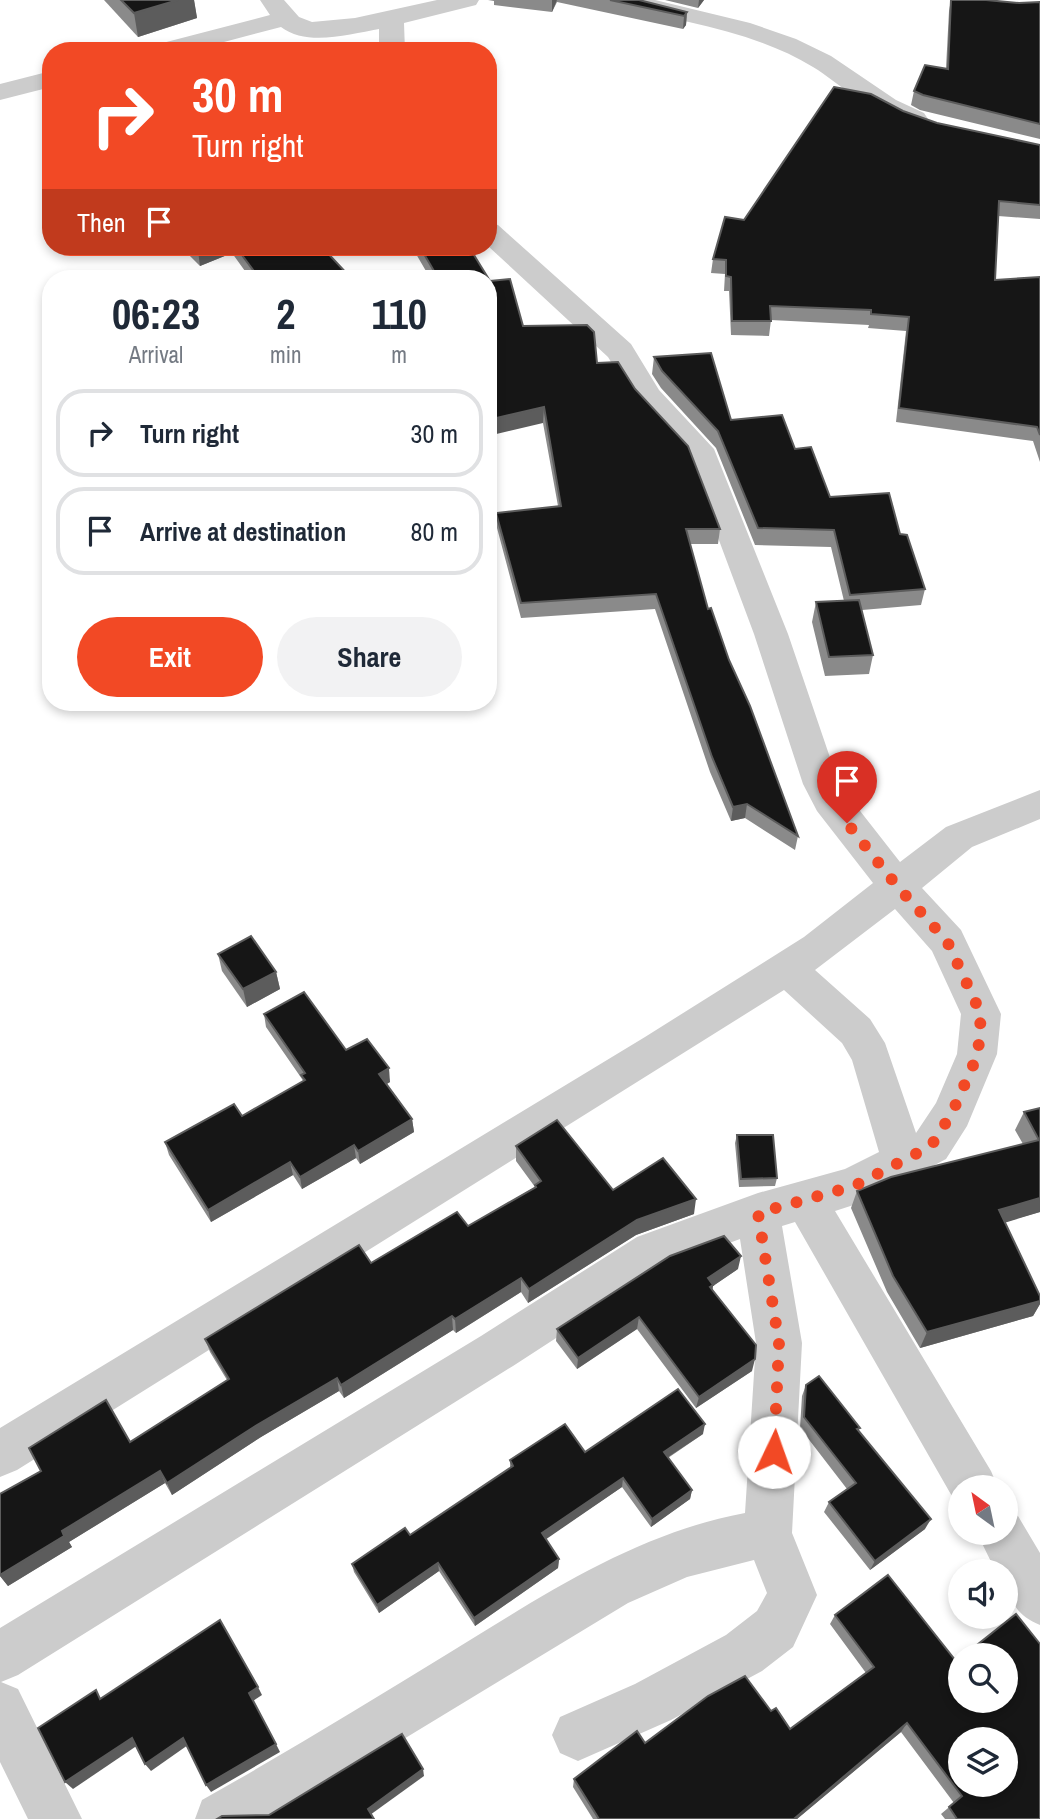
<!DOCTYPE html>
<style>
body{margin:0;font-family:"Archivo Narrow",sans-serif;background:#f2f2f3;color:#1f2937;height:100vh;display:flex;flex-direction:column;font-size:26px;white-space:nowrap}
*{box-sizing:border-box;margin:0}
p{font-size:23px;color:#747a83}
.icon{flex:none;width:38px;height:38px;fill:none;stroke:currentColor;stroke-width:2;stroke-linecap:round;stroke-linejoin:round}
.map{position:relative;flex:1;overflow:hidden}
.side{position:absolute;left:42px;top:270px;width:455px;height:441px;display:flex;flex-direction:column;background:#fff;border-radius:28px;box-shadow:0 4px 10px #0003}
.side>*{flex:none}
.hud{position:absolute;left:42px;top:42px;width:455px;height:214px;border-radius:28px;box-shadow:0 4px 10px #0003;background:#f24925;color:#fff;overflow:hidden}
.needle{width:46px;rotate:327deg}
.controls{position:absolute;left:948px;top:1475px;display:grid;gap:14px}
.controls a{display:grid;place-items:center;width:70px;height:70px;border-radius:50%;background:#fff;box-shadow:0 4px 10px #0003;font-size:35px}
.pin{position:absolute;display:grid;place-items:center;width:60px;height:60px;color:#fff;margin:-72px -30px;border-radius:50% 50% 50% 0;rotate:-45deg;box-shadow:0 0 7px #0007}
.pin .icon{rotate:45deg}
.me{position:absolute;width:77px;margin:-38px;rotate:3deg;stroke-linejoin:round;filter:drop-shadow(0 0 5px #0008)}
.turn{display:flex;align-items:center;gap:24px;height:147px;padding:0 35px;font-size:32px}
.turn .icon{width:91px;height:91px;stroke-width:2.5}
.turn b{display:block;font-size:49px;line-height:60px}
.then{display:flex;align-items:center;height:66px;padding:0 35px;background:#0003;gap:14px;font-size:26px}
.eta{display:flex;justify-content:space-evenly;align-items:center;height:119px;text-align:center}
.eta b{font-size:42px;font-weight:700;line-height:49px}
.button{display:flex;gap:14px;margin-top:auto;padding:14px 35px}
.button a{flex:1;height:80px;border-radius:42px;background:#f24925;color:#fff;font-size:28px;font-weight:700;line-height:80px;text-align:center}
.button a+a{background:#f2f2f3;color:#1f2937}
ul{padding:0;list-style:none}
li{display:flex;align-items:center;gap:21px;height:88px;margin:0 14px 10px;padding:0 21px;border:4px solid #e0e1e3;border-radius:28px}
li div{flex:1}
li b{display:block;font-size:26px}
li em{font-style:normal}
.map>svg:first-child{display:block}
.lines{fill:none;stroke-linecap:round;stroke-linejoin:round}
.minor{fill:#ccc;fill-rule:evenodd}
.wall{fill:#8a8a8a}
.shaded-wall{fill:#5c5c5c}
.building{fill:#161616;stroke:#5c5c5c;stroke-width:2;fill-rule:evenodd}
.route{stroke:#f24925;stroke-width:12;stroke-dasharray:0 21.6}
</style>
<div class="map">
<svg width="1040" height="1819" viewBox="0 0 1040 1819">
<rect width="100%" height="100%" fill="#fff"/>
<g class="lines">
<!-- minor -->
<g class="minor">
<path d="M260 0H284L299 17 312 22 355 18 437 0H479L476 5 404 23 405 51H379V29C350 34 307 47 281 27L190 51H148L151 46 270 15Z"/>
<path d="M610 0H655L750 23 796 39 831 56 896 100 924 113 928 119 924 125C892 133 840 83 813 67 753 30 680 22 613 5Z"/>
<polygon points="51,71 51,87 0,100 0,84"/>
<path d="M488 223 498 225 631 344 659 390 714 449 788 634 839 784 900 862 946 827 1040 790V819L972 847 922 888 961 930 1001 1014 997 1054 967 1126 946 1159 869 1200 835 1211 991 1471 998 1488H961V1506L957 1505 795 1222 782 1226 802 1343 792 1533 817 1595 793 1647 762 1671 671 1720 578 1761 560 1753 552 1735 560 1717 635 1684 726 1635 757 1611 767 1593 754 1560 687 1577 628 1603 272 1819H195L202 1800C286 1753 367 1703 449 1653 542 1596 636 1533 745 1513L756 1343 740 1239 667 1266 513 1366 18 1675 1 1682 18 1689 82 1819H28L0 1762V1628L481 1336 637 1237 758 1193 845 1169 879 1152 852 1060 842 1043 784 990 17 1470 0 1477V1428L645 1037 804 937 873 883 817 811 803 784 754 634 689 460 636 403 608 357 488 246ZM895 909 932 951 961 1014 957 1054 936 1103 916 1133 885 1043 870 1019 815 970Z"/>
<path d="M1006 1511 1018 1516 1040 1553V1625C1016 1615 1006 1598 1006 1572H996L977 1533H1006Z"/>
</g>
</g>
<!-- wall -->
<g class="wall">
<polygon points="104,0 194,0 197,18 138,37"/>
<polygon points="488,0 610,0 687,12 686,25 683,29 557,2 552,12 494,5 494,1"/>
<polygon points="665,0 704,0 698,8"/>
<polygon points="951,0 1019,3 1040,2 1040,139 920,110 911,105 914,91 946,68 949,11"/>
<polygon points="903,111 937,123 1040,145 1040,219 998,216 995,280 1040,277 1040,462 1033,441 896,422 906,331 868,328 869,325 771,320 769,336 731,335 729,291 724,291 725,274 711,273 713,259 744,220"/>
<polygon points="181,247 322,247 351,278 250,278 232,253 200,266"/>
<polygon points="412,247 469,247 490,281 523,326 597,363 720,529 718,544 690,544 708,609 798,836 795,850 745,818 731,821 710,772 655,609 521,618 497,528 496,513 558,506 543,423 488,278 430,278"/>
<polygon points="654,357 731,420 795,449 830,497 900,534 925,589 921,605 862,610 873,655 869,674 825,676 812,622 816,602 844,601 831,547 755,545 716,448 661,388 652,374"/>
<polygon points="218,954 276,972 280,989 247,1007 222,971"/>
<polygon points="264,1014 346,1050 390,1082 387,1084 412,1119 414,1132 360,1164 356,1158 302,1189 293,1175 211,1222 169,1155 165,1142 242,1116 303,1081 302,1079 266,1027"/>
<polygon points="1040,1108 1040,1212 1005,1222 1040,1296 1040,1304 1033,1316 920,1348 887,1292 851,1208 857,1191 1023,1144 1015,1130 1024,1112"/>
<polygon points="737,1135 777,1178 775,1186 739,1187 735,1143"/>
<polygon points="516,1146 613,1190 694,1214 636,1235 528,1303 521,1292 456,1333 453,1330 344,1398 339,1391 261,1437 172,1495 165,1483 69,1542 72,1547 8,1586 0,1576 0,1494 130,1442 227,1380 210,1352 205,1339 371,1263 468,1226 535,1187 516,1161"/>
<polygon points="738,1269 713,1286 712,1290 752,1371 696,1408 637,1329 577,1369 556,1341 557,1329"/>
<polygon points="806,1385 858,1431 925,1529 870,1570 824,1512 829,1502 847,1489 800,1428 802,1396"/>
<polygon points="703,1434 668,1458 692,1490 690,1499 651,1527 622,1487 545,1539 559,1559 558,1568 475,1626 439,1571 379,1613 354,1572 352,1564 410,1535 510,1468 510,1460 585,1452"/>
<polygon points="835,1615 1040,1819 945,1819 941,1814 954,1803 901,1732 797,1819 593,1819 573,1787 574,1779 645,1743 771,1711 790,1729 866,1673 830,1624"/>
</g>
<!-- shaded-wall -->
<g class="shaded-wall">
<polygon points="178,0 194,0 197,18 138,37 134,13"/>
<polygon points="552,0 557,0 552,12"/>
<polygon points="699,0 704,0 698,8"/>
<polygon points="687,12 686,25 683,29 684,16"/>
<polygon points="208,247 231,247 232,253 200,266 198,251"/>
<polygon points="544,407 543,423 488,436 488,420"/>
<polygon points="747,804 745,818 731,821 733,807"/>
<polygon points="276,972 280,989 247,1007 243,989"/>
<polygon points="389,1068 390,1082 381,1087 379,1074"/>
<polygon points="412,1119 414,1132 360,1164 358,1151"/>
<polygon points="354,1145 356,1158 302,1189 300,1177"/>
<polygon points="290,1162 293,1175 211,1222 208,1210"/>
<polygon points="1040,1198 1040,1212 991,1227 999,1210"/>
<polygon points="696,1199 694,1214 636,1235 528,1303 529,1289 637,1220"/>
<polygon points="741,1256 738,1269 713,1286 711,1298 708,1278"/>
<polygon points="521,1278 521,1292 456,1333 455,1319"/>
<polygon points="1040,1301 1040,1304 1033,1316 920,1348 927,1332"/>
<polygon points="452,1316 453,1330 344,1398 341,1385"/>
<polygon points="639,1317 637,1329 577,1369 578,1358"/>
<polygon points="755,1359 752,1371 696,1408 699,1397"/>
<polygon points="337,1378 339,1391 261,1437 172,1495 167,1483 257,1425"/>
<polygon points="705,1424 703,1434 662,1461 664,1452"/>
<polygon points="160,1471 165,1483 69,1542 72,1547 8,1586 0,1576 0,1575 62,1531"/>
<polygon points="623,1478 622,1487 542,1542 542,1533"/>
<polygon points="692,1490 690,1499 651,1527 652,1519"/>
<polygon points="931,1519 925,1529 870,1570 875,1561"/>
<polygon points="559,1559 558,1568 475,1626 474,1618"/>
<polygon points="438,1563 439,1571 379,1613 377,1605"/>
<polygon points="258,1687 262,1695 253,1701 249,1693"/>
<polygon points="907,1723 901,1732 797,1819 794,1819"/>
<polygon points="132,1738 138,1745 73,1789 65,1782"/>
<polygon points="183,1738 188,1745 151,1771 145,1764"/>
<polygon points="276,1744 280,1752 211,1792 206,1785"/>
<polygon points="423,1769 424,1776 370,1815 368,1809"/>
</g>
<!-- building -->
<g class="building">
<polygon points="121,0 178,0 134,13"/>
<polygon points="610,0 639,0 687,12 684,16"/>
<polygon points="951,0 986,0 1019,3 1040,2 1040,124 923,95 914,91 925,65 948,69"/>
<polygon points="834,87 871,94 903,111 937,123 1040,145 1040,205 999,201 995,280 1040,277 1040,435 1037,427 899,408 909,317 871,314 871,310 770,306 771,321 732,321 731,277 726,276 726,260 713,259 725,217 744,220"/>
<polygon points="194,247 208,247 198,251"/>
<polygon points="236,247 322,247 351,278 259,278"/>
<polygon points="420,247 469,247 490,281 510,279 523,326 587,325 594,332 597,363 618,362 635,389 688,446 720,529 686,529 708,609 711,608 729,660 750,706 798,836 747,804 733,807 712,757 656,594 521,603 496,513 561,506 544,407 488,420 488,278 438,278"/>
<polygon points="711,353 731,420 782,415 795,449 811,447 830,497 889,493 900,534 907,535 925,589 850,595 834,530 758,528 718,431 662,371 654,357"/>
<polygon points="859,600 873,655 829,657 816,602"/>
<polygon points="251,936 276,972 243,989 218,954"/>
<polygon points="304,992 346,1050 367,1039 389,1068 379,1074 412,1119 358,1151 354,1145 300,1177 290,1162 208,1210 165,1142 234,1104 242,1116 305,1080 301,1075 305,1073 264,1014"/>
<polygon points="1040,1108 1040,1198 999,1210 1040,1296 1040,1301 927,1332 893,1276 857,1191 891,1177 1039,1140 1024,1112"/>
<polygon points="557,1120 613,1190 663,1158 696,1199 637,1220 529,1289 521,1278 455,1319 452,1316 341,1385 337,1378 257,1425 167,1483 160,1471 62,1531 64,1536 0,1575 0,1494 41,1471 29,1448 106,1400 130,1442 229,1379 205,1339 359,1245 371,1263 457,1212 468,1226 536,1187 535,1185 541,1181 516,1146"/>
<polygon points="737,1135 773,1135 777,1178 741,1179"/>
<polygon points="724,1236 741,1256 708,1278 713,1285 710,1287 756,1345 755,1359 699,1397 639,1317 578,1358 557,1329 670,1256"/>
<polygon points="819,1376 860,1428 857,1429 931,1519 875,1561 829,1502 856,1483 804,1417 806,1385"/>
<polygon points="678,1389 705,1424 664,1452 692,1490 652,1519 623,1478 542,1533 559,1559 474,1618 438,1563 377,1605 352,1564 405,1528 410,1535 513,1466 510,1460 565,1424 585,1452"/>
<path d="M888 1575 956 1661 961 1657V1701H1006V1656H963L1016 1614 1040 1644V1819H957L949 1807 962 1796 907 1723 795 1818 796 1819H599L574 1779 637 1731 645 1743 708 1696 745 1676 771 1711 776 1708 790 1729 874 1667 835 1615ZM961 1740H1006V1785H961Z"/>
<polygon points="220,1620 258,1687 249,1693 276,1744 206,1785 183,1738 145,1764 132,1738 65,1782 38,1728 96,1690 100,1699"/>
<polygon points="402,1734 423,1769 368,1809 374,1819 217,1819 222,1816 269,1815"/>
</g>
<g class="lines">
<!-- route -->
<polyline class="route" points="774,1452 779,1343 758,1213 854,1186 931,1146 952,1113 978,1054 981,1014 947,941 897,886 847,823"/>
</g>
</svg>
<div class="controls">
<a><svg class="needle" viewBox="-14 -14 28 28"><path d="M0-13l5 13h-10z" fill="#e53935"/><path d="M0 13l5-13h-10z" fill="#747a83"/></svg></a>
<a><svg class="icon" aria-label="sound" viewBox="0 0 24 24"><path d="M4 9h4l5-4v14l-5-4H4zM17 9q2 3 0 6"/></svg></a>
<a><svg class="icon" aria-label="search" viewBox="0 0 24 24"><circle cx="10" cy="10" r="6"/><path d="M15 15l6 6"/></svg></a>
<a><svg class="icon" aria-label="layers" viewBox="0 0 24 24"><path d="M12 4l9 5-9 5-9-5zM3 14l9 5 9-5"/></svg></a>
</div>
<div class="pin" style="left:847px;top:823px;background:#d93025"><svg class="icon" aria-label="arrive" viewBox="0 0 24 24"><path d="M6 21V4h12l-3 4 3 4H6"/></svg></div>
<svg class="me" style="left:774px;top:1452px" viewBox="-20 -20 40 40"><circle r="19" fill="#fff"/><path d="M0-13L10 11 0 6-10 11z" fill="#f24925"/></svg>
<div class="hud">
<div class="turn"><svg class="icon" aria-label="right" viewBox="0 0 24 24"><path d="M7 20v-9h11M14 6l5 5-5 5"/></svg><div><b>30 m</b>Turn right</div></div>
<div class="then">Then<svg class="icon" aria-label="arrive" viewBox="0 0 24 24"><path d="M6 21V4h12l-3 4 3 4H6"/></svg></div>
</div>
<section class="side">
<div class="eta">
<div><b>06:23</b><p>Arrival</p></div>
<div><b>2</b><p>min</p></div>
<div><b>110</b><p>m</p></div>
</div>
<ul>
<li><svg class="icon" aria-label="right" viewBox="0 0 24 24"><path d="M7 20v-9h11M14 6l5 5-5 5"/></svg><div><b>Turn right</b></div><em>30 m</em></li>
<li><svg class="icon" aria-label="arrive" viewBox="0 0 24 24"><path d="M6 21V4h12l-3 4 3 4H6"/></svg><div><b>Arrive at destination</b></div><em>80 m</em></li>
</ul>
<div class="button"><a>Exit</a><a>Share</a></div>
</section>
</div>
